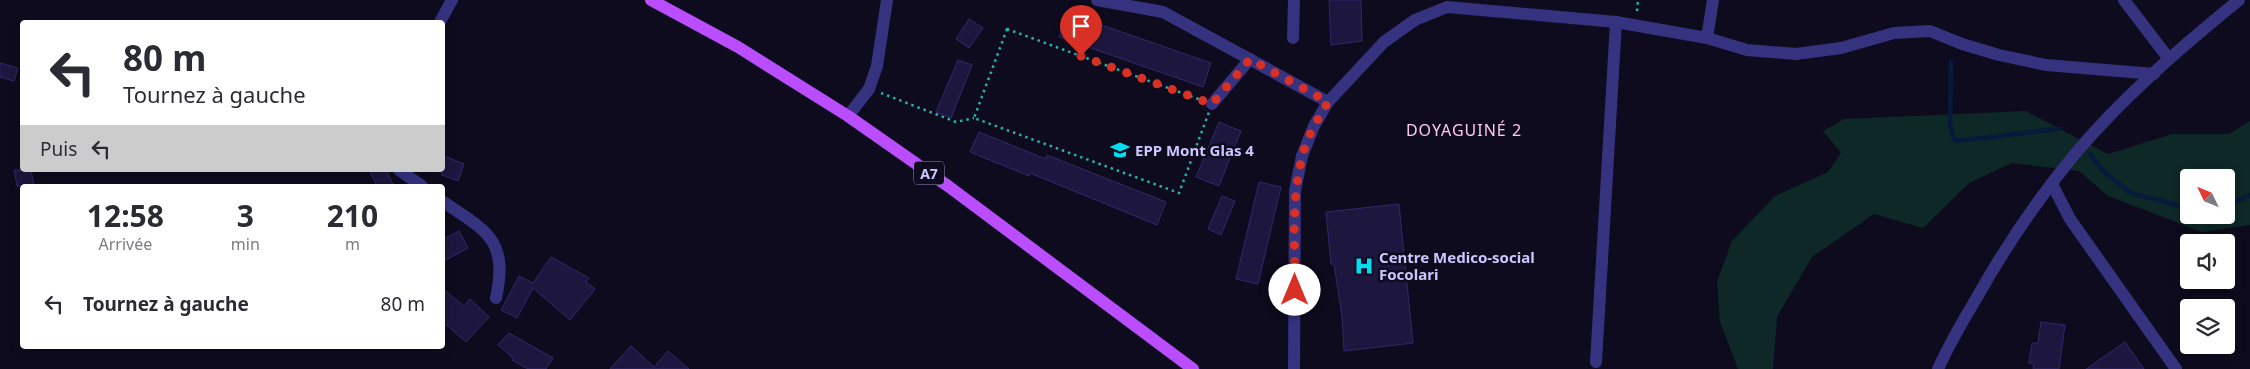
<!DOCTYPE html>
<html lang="fr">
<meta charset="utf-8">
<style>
body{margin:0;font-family:"Noto Sans",sans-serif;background:#f7f7f7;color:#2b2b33;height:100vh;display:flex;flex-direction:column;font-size:19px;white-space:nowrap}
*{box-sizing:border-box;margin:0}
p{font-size:16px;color:#7c7c81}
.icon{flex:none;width:28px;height:28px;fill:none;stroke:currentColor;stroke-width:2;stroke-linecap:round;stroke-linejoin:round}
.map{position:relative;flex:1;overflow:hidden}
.details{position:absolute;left:20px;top:184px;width:425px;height:165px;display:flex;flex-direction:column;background:#fff;border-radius:5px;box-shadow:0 2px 12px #0003}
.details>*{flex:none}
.hud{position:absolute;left:20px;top:20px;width:425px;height:152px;border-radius:5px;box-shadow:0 2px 12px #0003;background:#fff;color:#2b2b33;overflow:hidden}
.needle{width:32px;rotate:313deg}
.controls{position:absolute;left:2180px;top:169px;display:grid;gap:10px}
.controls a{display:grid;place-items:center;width:55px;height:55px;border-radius:5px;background:#fff;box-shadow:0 2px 12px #0003;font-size:25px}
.pin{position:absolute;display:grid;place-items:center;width:42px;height:42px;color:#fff;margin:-51px -21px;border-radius:50% 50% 50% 0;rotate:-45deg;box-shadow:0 0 5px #0007}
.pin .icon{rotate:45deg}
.me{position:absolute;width:55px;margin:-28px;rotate:0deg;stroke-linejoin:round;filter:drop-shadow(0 0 4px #0008)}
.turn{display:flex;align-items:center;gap:18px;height:105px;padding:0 20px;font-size:22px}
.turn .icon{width:65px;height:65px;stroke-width:2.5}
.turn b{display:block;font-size:35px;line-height:42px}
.then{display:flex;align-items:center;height:48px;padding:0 20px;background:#0003;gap:10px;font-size:19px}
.eta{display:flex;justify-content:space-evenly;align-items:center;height:85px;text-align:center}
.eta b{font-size:30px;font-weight:700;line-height:35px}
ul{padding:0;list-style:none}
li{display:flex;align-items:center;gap:15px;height:70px;padding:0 20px}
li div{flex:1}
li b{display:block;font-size:19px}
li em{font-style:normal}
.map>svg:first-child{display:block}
.green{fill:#0d2826;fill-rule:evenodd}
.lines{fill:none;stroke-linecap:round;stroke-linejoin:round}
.stream{stroke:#061a3b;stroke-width:4.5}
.building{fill:#1d163f;stroke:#33276c}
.path{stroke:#27b3a8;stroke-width:2.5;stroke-dasharray:2.5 4;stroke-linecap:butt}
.minor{stroke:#35337f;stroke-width:12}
.major{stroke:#ba4eff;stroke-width:12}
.route{stroke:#d93025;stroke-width:9;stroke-dasharray:0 16.2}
.labels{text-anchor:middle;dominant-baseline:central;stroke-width:5;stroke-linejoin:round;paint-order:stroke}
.shield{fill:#0d0b1d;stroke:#938fbb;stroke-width:1}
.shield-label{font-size:14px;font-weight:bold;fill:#ccc7ff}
.poi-label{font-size:15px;font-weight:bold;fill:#ccc7ff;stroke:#0d0b1d;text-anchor:start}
.neighbourhood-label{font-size:16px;letter-spacing:1px;fill:#ffc9ec;stroke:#0d0b1d}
</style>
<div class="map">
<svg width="2250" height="369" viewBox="0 0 2250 369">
<rect width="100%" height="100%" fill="#0d0b1d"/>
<!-- green -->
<path class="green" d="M2026 111 2108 154 2172 134H2229L2250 121V225L2202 232 2108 196 2079 171 2012 163 1969 183 1923 228 1874 214 1812 257 1777 317 1773 369H1738L1720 322 1717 281 1732 241 1775 196 1828 172 1841 153 1823 131 1844 119ZM2189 178H2226V215H2189Z"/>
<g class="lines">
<!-- stream -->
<g class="stream">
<polyline points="1951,62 1950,126 1955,141 2059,129"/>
<polyline points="2090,154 2104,172 2131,193 2180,206 2189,206"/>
<polyline points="2226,203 2233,203 2250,195"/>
</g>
</g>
<!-- building -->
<g class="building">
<polygon points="1329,0 1361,0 1362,41 1331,45"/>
<polygon points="1067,13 1211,63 1203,87 1059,37"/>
<polygon points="969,19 983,28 969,48 956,39"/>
<polygon points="958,60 972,65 951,118 936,112"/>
<polygon points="0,63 18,68 14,81 0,77"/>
<polygon points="1219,122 1241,131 1219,186 1196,177"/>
<polygon points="979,132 1046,159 1047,155 1166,202 1157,225 1030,173 1029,176 970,152"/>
<polygon points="442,155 464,164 458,181 442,175"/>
<polygon points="14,170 31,170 34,186 17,186"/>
<polygon points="369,170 386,170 394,186 377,186"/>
<polygon points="1259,182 1281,187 1258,284 1236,279"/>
<polygon points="1222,196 1235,201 1221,235 1208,229"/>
<polygon points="1399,204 1413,343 1344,351 1342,317 1334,264 1331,264 1326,212"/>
<polygon points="459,231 468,248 442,262 442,240"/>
<polygon points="551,257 589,278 586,282 595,289 570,320 533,288 517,318 501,310 519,276 533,283"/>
<polygon points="442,288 464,306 470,299 489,317 466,342 442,321"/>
<polygon points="2041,322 2065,325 2059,369 2033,369 2034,364 2029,363 2032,343 2038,343"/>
<polygon points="509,333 553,358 546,369 528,369 512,360 513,358 498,345"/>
<polygon points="2125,342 2144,369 2086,369"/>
<polygon points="631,346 654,367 668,351 689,369 610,369"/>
</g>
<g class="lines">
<!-- path -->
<g class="path">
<polyline points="1637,11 1638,0"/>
<polygon points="1007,29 1212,104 1179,193 974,118"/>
<polyline points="881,93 956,122 974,118"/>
</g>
<!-- minor -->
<g class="minor">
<polyline points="1097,0 1163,12 1328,102"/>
<polyline points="2124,0 2169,59"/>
<polyline points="440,22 452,0"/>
<polyline points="1293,38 1294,0"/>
<polyline points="1707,38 1713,0"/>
<polyline points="1212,104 1250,59"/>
<polyline points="848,116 869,89 877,66 887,0"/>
<polyline points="399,170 422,186"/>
<polyline points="2052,184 2070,219 2176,369"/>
<path d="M442 201C486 231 509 239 496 298"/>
<polyline points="1596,362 1616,22"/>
<polyline points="1294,369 1295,191 1302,156 1314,126 1328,102 1384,42 1415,20 1447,7 1616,22 1707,38 1747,50 1796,54 1841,48 1894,33 1930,31 1962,44 1999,55 2046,65 2154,74"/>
<path d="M1938 369C1949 345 1962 322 1976 299 2004 249 2037 200 2074 155 2122 98 2181 47 2239 0"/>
</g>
<!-- major -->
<polyline class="major" points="651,0 738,47 848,116 948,186 1193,369"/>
</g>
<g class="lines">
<!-- route -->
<path class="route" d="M1081 56 1212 104 1250 59 1328 102C1318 119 1306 138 1302 158 1291 201 1295 246 1295 290"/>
</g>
<!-- icons -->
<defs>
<g id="school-bare" transform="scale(1.5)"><path d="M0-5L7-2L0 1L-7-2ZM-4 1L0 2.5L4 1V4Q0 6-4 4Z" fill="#00def2" stroke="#0d0b1d" stroke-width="2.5" paint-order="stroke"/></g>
<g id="hospital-bare" transform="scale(1.5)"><path d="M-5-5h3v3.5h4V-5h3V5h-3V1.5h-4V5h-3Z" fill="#00def2" stroke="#0d0b1d" stroke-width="2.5" paint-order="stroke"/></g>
</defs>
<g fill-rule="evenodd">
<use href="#school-bare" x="1120" y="150"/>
<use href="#hospital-bare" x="1364" y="266"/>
</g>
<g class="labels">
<!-- shield labels -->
<rect class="shield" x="914" y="161.5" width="30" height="23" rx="4"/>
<g class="shield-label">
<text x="929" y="173">A7</text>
</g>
<!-- poi labels -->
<g class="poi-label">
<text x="1135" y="150">EPP Mont Glas 4</text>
<text x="1379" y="257">Centre Medico-social<tspan x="1379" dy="17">Focolari</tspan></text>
</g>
<!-- neighbourhood labels -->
<g class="neighbourhood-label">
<text x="1464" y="130">DOYAGUINÉ 2</text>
</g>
</g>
</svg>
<div class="controls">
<a><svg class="needle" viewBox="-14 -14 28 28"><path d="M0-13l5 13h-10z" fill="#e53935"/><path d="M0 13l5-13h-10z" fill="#7c7c81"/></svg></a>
<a><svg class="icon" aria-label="sound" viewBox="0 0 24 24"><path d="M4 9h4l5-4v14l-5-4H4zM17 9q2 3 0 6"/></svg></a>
<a><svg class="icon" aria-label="layers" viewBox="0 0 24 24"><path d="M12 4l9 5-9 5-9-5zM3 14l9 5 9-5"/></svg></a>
</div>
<div class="pin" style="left:1081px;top:56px;background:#d93025"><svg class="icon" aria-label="arrive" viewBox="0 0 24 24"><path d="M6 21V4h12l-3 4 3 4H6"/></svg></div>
<svg class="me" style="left:1295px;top:290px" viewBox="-20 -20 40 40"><circle r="19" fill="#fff"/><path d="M0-13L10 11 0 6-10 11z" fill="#d93025"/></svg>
<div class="hud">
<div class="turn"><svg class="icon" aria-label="left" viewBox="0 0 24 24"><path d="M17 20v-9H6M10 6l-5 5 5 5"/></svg><div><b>80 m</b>Tournez à gauche</div></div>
<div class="then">Puis<svg class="icon" aria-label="left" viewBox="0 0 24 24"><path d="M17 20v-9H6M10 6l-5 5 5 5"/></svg></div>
</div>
<section class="details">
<div class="eta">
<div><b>12:58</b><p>Arrivée</p></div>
<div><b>3</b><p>min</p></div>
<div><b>210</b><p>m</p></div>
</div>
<ul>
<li><svg class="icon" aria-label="left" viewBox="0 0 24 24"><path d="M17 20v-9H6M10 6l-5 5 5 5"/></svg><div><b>Tournez à gauche</b></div><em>80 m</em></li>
</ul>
</section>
</div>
